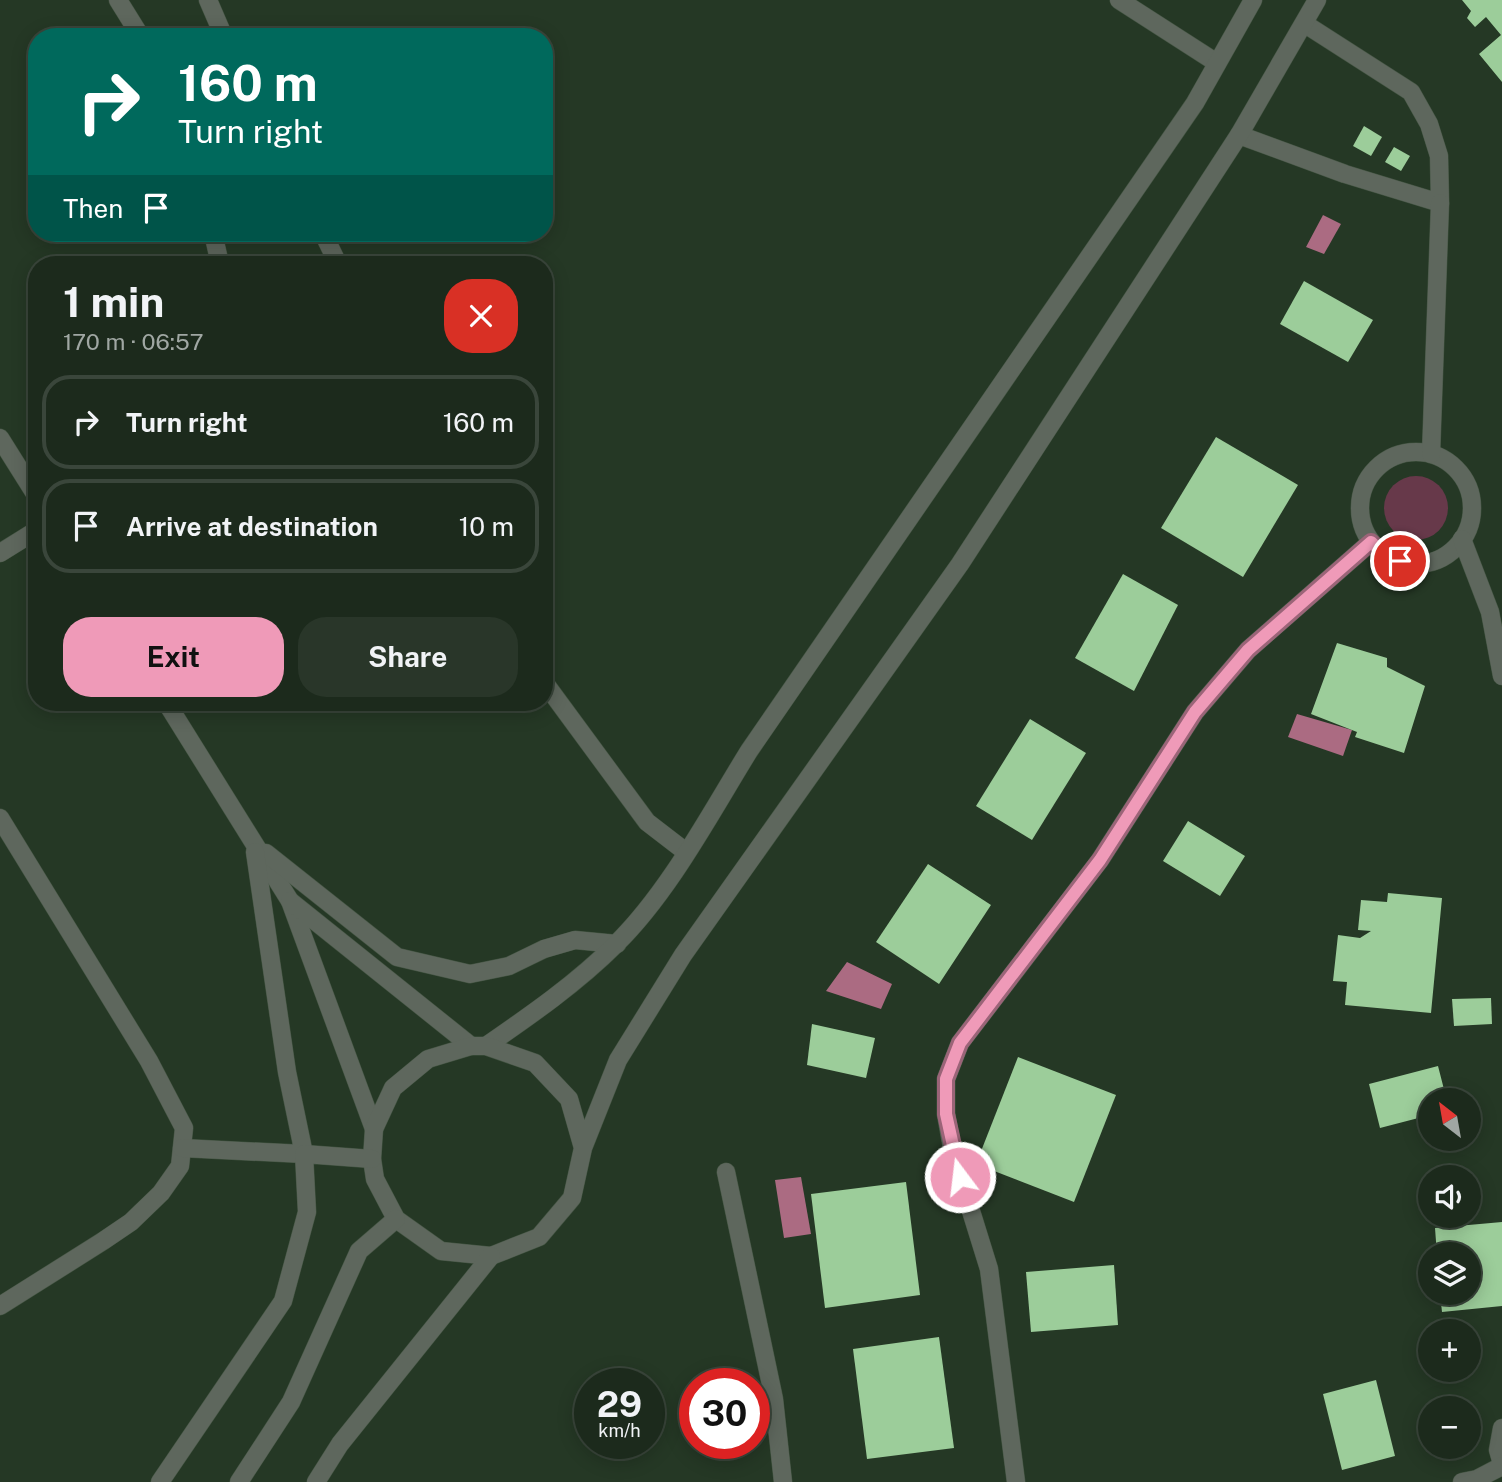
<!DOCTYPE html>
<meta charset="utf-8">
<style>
body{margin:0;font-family:"Public Sans",sans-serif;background:#293629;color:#f1f3f6;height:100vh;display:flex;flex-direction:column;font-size:26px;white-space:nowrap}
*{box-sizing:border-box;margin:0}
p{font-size:23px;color:#a0a7a3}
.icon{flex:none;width:38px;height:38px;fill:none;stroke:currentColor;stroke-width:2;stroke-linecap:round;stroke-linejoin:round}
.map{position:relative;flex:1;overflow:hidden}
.panel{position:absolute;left:28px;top:256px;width:525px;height:455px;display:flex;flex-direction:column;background:#1c2a1c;border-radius:28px;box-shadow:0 4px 18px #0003,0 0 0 2px #3a463b}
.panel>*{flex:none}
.banner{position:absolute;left:28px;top:28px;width:525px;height:214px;border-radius:28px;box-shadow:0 4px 18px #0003,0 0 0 2px #3a463b;background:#00695c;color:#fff;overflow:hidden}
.needle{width:46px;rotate:329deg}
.buttons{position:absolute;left:1418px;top:1088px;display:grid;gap:14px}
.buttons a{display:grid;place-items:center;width:63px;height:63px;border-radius:50%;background:#1c2a1c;box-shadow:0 4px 18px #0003,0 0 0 2px #3a463b;font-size:35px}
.speed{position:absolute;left:574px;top:1368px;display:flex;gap:14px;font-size:35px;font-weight:700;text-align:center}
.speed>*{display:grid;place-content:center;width:91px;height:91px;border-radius:50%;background:#1c2a1c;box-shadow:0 4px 18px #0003,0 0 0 2px #3a463b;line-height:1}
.speed small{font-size:18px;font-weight:400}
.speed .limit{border:10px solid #d22;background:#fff;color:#111}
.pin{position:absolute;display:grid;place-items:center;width:60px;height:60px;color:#fff;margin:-30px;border:4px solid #fff;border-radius:50%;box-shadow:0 2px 7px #0007}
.me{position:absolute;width:77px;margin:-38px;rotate:345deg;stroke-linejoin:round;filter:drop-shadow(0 0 5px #0008)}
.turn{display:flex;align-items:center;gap:24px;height:147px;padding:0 35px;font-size:32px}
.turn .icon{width:91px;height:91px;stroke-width:2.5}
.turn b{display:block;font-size:49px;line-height:60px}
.then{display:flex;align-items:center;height:66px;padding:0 35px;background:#0003;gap:14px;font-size:26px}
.round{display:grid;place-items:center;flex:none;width:74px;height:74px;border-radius:28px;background:#293629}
.headline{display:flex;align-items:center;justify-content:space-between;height:119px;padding:0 35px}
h1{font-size:42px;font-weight:700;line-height:52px}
.cta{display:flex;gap:14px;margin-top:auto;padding:14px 35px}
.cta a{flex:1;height:80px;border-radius:28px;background:#ef9ab8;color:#111;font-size:28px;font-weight:700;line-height:80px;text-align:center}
.cta a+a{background:#293629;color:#f1f3f6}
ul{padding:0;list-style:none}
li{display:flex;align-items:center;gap:21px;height:94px;margin:0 14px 10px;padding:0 21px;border:4px solid #3a463b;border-radius:28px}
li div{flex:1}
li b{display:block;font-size:26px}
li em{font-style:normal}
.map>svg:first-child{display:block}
.green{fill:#67394a}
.water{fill:#ab6b82}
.building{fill:#9ccd9a}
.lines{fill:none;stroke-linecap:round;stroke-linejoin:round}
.minor-casing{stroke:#435442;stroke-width:19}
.minor{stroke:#5e675d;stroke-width:18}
.route-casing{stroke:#9b6478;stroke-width:18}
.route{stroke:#ef9ab8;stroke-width:12}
</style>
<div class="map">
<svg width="1502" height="1482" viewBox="0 0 1502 1482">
<rect width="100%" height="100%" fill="#253825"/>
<!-- green -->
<circle class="green" cx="1416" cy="508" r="32"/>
<!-- water -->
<g class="water">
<polygon points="1323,215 1341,224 1324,254 1306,247"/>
<polygon points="1297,714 1352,730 1343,756 1288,737"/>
<polygon points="847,962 892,984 881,1009 826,991"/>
<polygon points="801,1177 811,1234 784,1238 775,1180"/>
</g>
<!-- building -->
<g class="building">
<polygon points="1462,0 1502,0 1502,82 1479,54 1501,35 1486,17 1475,27 1467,18 1471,11"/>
<polygon points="1364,126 1382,137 1371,156 1353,146"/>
<polygon points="1394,147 1410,156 1401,171 1385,162"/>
<polygon points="1304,281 1373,320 1348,362 1280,324"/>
<polygon points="1216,437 1298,485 1243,577 1161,528"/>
<polygon points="1123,574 1178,605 1134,691 1075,658"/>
<polygon points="1337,643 1387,658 1387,667 1425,686 1404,753 1355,737 1357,732 1311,714"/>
<polygon points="1030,719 1086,753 1032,840 976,806"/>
<polygon points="1188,821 1245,856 1220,896 1163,861"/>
<polygon points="928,864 991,905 939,984 876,942"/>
<polygon points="1388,893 1442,898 1431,1013 1345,1005 1347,982 1333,981 1338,935 1360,938 1371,931 1358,930 1361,900 1387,902"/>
<polygon points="1491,998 1492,1024 1454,1026 1452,999"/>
<polygon points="812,1024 875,1038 866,1078 807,1065"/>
<polygon points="1018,1057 1116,1095 1074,1202 976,1164"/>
<polygon points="1438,1066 1447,1101 1430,1101 1430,1115 1380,1128 1369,1084"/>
<polygon points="906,1182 920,1295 825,1308 811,1194"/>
<polygon points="1502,1222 1502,1306 1442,1312 1440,1293 1468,1293 1468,1255 1437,1255 1435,1228"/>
<polygon points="1114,1265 1118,1325 1031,1332 1026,1272"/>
<polygon points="939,1337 954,1448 867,1459 853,1349"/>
<polygon points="1376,1380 1395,1456 1342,1470 1323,1394"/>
</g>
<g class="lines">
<!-- minor casing -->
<g class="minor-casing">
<g id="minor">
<polyline points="118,0 141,37"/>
<polyline points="208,0 224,37"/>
<polyline points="1119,0 1217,63"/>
<polyline points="1239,135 1345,174 1440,203 1439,156 1429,124 1411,92 1305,24"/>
<polyline points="213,233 220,264"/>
<polyline points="323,233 338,264"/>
<polyline points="0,438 37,497"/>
<circle cx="1416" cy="508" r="56"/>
<polyline points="1431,454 1440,203"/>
<polyline points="1462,539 1490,612 1502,676"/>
<polyline points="0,553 37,530"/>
<polyline points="544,682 647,822 686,852"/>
<polyline points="166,702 290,901 374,1129"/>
<polyline points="0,818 149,1061 184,1128 180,1166 161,1193 131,1222 103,1241 0,1306"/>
<polyline points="266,853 397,957 470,974 509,966 544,949 575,940 617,944"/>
<polyline points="290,901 471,1046"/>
<path d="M486 1046C531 1015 577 983 616 944 669 892 710 814 749 751L1195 103 1253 0"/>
<polyline points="182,1148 304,1154 287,1072 255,852"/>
<polyline points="583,1148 569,1099 535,1063 486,1046 471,1046 428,1059 393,1088 374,1129 372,1159 375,1179 396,1219 441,1251 491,1256 539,1237 572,1198 583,1148 618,1060 683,955 960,564 1239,135 1317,0"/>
<polyline points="726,1172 774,1399 783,1482"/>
<polyline points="1502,1428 1498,1450 1502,1464"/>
<polyline points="160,1482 283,1301 307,1212 304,1154 372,1159"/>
<polyline points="239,1482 291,1402 359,1251 396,1219"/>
<polyline points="316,1482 340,1444 491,1256"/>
<polyline points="1016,1482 989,1269 953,1153 946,1114 946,1079 960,1043 1100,860 1195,712 1248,650 1371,542"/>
<polyline points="1462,1482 1477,1479 1502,1466"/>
</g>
</g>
<!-- minor -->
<use href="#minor" class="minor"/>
</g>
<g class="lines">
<!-- route casing -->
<g class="route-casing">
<polyline id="route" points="960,1177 946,1114 946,1079 960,1043 1100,860 1195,712 1248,650 1371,542 1384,554 1400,561"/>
</g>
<!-- route -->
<use href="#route" class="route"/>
</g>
</svg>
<div class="buttons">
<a><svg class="needle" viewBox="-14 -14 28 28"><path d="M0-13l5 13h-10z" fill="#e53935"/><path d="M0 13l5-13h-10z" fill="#a0a7a3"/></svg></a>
<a><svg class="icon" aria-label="sound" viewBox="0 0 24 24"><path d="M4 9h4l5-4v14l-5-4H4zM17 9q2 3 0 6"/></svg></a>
<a><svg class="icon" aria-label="layers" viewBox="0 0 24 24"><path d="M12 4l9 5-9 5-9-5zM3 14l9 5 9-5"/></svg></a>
<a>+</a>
<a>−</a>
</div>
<div class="speed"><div>29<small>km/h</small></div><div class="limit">30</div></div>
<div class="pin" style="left:1400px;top:561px;background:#d93025"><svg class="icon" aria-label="arrive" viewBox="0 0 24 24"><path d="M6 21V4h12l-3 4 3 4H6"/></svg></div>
<svg class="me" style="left:960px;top:1177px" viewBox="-20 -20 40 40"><circle r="17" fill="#ef9ab8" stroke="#fff" stroke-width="3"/><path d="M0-11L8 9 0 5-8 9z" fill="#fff"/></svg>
<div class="banner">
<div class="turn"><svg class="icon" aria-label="right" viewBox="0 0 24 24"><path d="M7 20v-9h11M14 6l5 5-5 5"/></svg><div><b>160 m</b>Turn right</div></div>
<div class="then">Then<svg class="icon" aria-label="arrive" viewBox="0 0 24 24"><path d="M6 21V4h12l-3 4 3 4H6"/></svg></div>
</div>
<section class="panel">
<div class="headline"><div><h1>1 min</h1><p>170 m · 06:57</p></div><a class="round" style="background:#d93025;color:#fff"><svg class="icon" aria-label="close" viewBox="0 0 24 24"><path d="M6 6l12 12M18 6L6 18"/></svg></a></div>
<ul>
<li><svg class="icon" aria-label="right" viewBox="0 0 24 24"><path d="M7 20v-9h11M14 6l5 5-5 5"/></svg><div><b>Turn right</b></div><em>160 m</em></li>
<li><svg class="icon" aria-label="arrive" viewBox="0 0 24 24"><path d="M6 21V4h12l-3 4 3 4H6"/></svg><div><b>Arrive at destination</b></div><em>10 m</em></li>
</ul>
<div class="cta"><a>Exit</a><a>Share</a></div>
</section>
</div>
